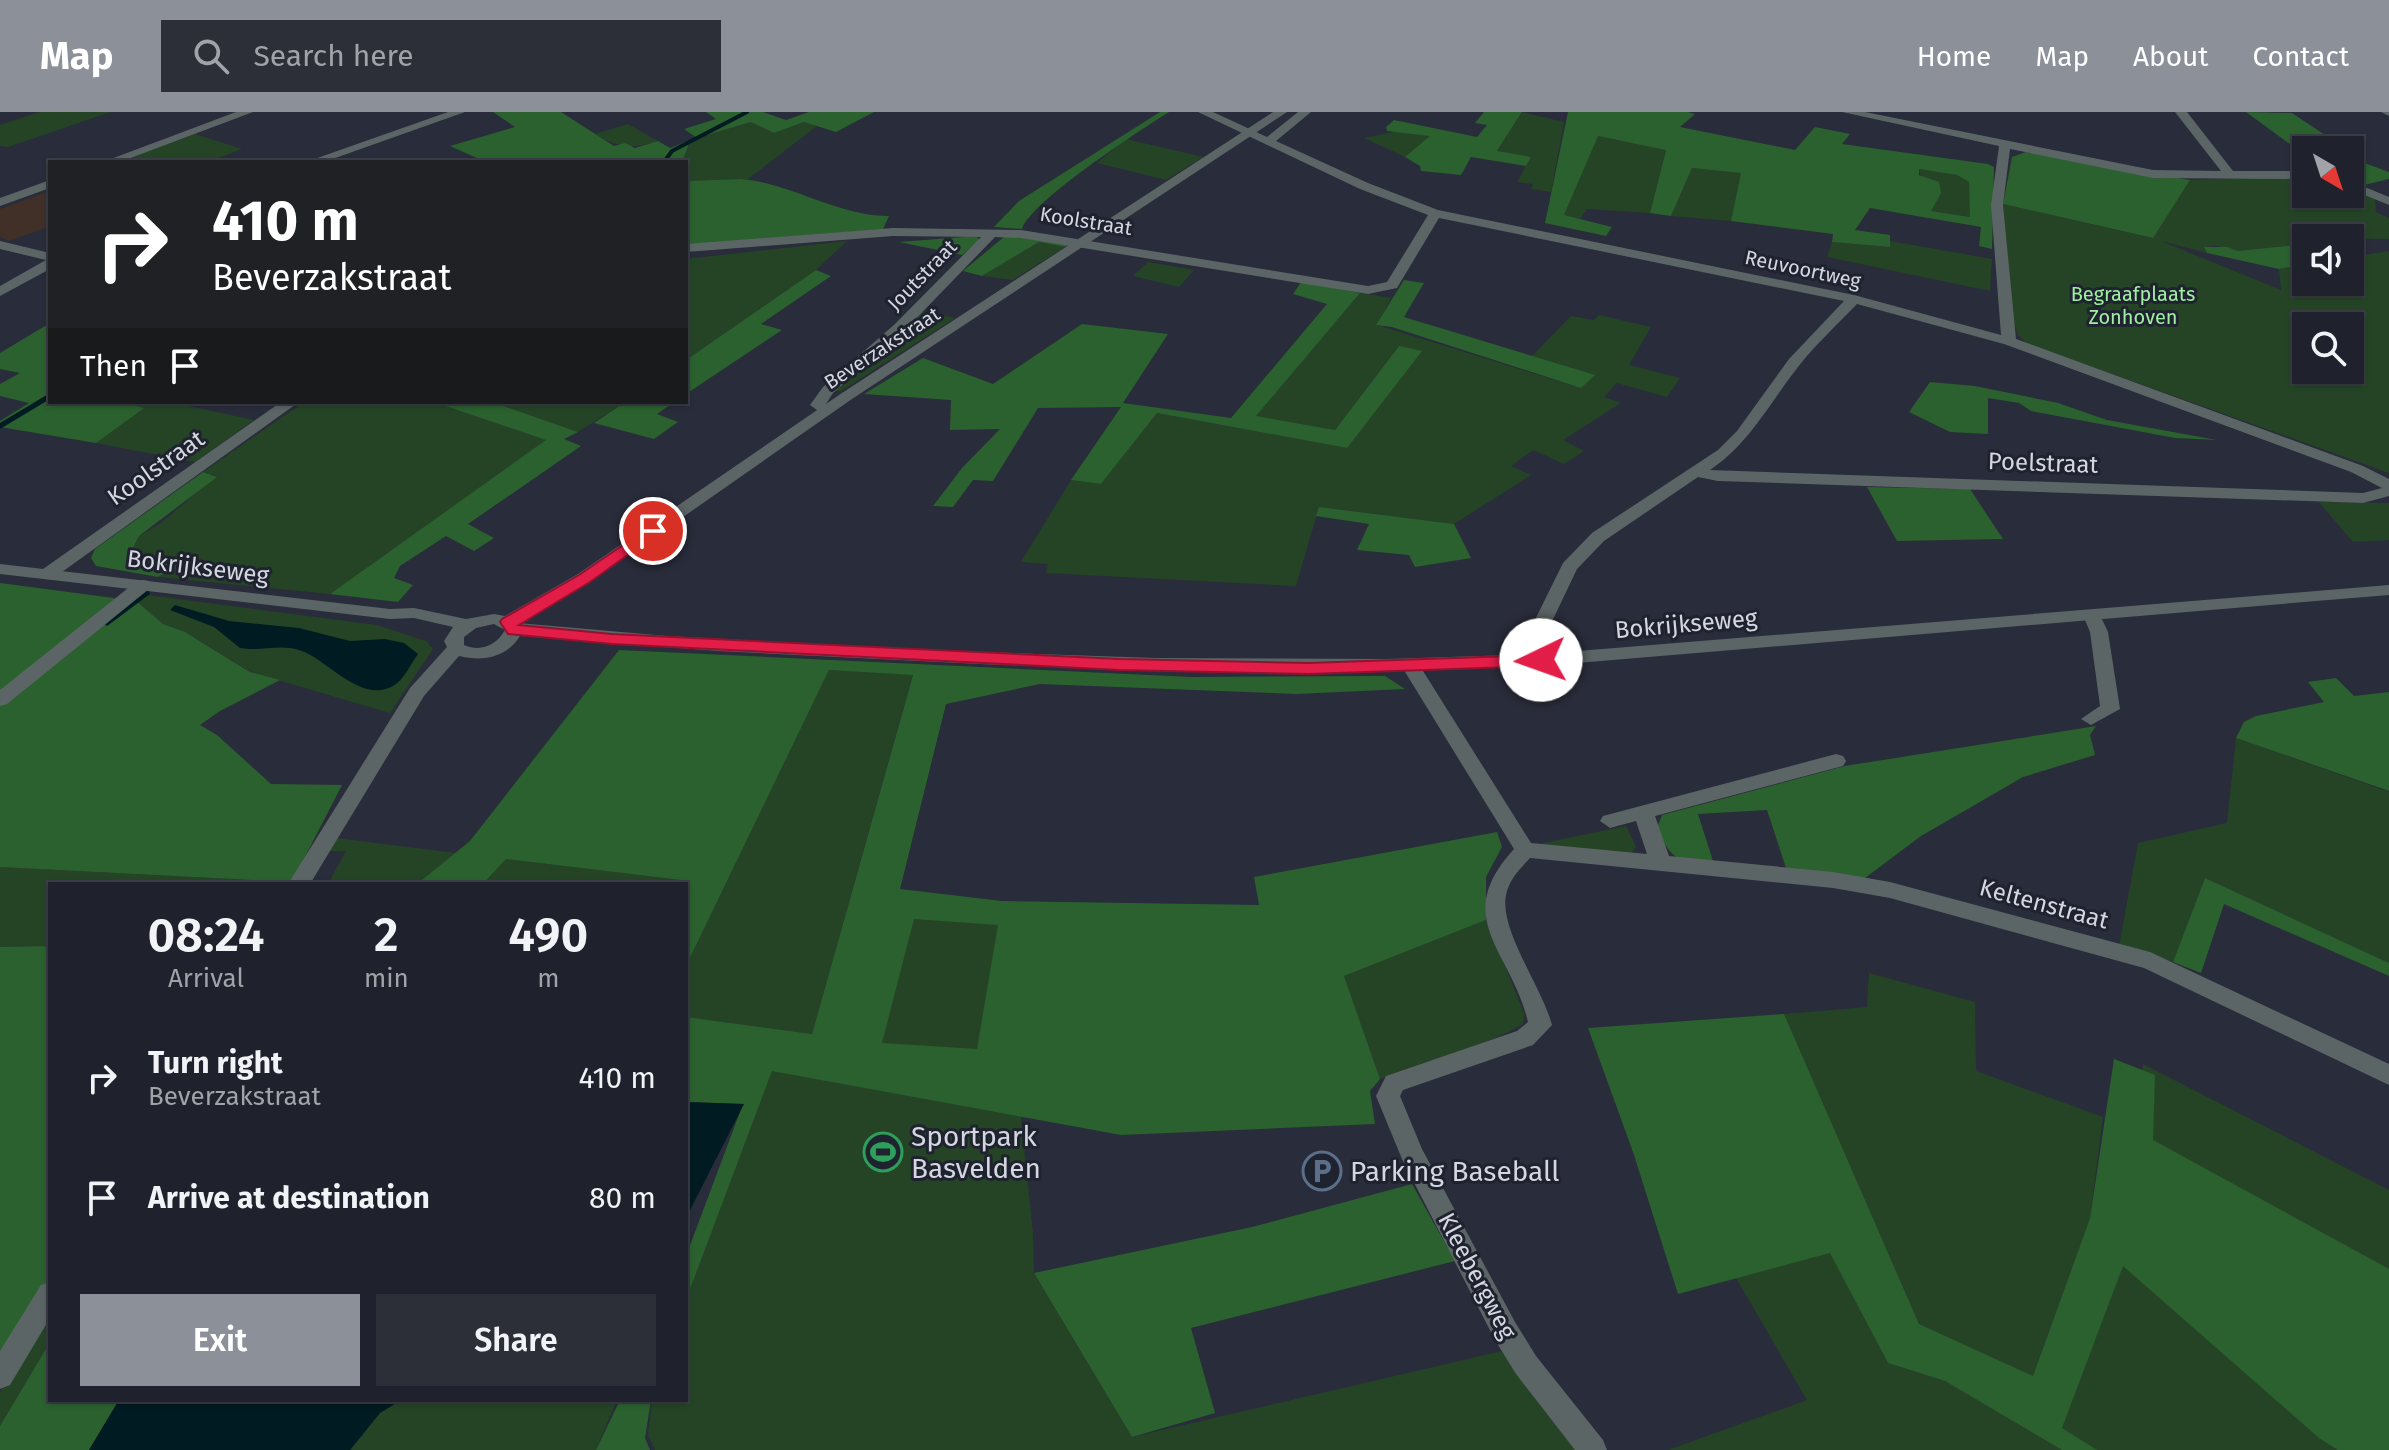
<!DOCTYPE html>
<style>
body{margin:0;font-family:"Fira Sans",sans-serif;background:#2c2e38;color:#f1f3f6;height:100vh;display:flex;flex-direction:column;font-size:30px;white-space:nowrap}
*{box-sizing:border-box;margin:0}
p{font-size:26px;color:#a1a3a9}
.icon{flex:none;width:44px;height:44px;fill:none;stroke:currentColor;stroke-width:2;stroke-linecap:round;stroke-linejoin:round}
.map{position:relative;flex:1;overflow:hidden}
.details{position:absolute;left:48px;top:770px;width:640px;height:520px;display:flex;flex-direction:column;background:#1f212c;border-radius:0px;box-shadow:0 2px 6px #0004,0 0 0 2px #3c3e48}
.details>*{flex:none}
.guide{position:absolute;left:48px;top:48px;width:640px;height:244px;border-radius:0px;box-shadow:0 2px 6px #0004,0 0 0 2px #3c3e48;background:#202124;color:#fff;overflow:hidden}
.needle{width:52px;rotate:141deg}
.tools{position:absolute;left:2292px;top:24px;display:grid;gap:16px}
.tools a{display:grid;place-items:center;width:72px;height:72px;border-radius:0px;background:#1f212c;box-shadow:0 2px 6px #0004,0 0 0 2px #3c3e48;font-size:40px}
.pin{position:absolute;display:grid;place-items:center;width:68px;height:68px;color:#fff;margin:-34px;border:4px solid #fff;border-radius:50%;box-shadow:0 2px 8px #0007}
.me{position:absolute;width:88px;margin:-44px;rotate:267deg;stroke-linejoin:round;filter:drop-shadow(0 0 6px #0008)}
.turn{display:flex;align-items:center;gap:28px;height:168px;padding:0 32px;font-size:36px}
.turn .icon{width:104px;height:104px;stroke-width:2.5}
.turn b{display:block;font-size:56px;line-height:68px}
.then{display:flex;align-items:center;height:76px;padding:0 32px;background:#0003;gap:16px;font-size:30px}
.eta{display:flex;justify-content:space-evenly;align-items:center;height:136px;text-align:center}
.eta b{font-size:48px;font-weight:600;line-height:56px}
.button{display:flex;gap:16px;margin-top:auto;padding:16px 32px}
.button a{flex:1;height:92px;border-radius:0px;background:#8c9099;color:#fff;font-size:32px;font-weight:600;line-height:92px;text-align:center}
.button a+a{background:#2c2e38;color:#f1f3f6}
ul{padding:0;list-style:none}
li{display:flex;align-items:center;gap:24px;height:120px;padding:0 32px}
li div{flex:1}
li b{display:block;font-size:30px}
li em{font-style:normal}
header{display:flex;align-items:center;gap:48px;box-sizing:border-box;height:112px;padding:0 40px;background:#8c9099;color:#fff}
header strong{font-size:38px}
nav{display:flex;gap:44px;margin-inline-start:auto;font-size:28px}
.search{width:560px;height:72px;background:#2c2e38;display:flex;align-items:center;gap:20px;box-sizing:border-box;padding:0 28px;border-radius:0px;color:#a1a3a9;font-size:30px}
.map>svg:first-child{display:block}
.education{fill:#413027}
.green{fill:#254426;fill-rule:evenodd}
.forest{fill:#2b612e;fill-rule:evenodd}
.water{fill:#001b21}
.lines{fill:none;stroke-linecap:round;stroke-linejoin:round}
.stream-far1{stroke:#001b21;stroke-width:4}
.stream{stroke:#001b21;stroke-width:5}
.minor{fill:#5c6566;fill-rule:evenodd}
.tertiary{fill:#5c6566;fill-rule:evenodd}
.route{fill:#e11d48;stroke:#92132f;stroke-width:2}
.labels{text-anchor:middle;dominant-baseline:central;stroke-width:6;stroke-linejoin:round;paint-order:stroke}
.far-street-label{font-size:20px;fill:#d5d7e0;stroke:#1f2330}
.far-park-label{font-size:20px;fill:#a0eea1;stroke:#1f2330}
.street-label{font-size:24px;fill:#d5d7e0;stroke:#1f2330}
.near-poi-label{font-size:28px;fill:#d5d7e0;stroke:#1f2330;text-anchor:start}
</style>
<header>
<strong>Map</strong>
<div class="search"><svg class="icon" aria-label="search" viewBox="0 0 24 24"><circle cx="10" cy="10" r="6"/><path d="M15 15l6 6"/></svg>Search here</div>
<nav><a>Home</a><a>Map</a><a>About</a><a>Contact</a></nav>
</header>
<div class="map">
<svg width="2389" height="1338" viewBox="0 0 2389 1338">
<rect width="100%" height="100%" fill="#292c3a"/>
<!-- education -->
<polygon class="education" points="50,79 50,108 46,110 50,114 9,129 0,125 0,97"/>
<!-- green -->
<g class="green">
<polygon points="39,0 111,0 8,35 0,34 0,13"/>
<polygon points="1522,0 1564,10 1551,80 1531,77 1533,72 1517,70 1530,46 1497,40"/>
<polygon points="751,10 774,21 804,10 817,14 748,67 686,69 686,50 682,50 689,33 685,30"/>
<path d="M628 12 658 29C632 37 618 36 595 22Z"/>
<polygon points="1403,18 1431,24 1405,45 1364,26"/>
<polygon points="195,22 242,37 208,50 127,47"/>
<polygon points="1597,24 1666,37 1650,101 1587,97 1580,107 1564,103"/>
<polygon points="1126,27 1203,45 1166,68 1097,51"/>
<polygon points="1692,56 1741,61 1731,109 1671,104"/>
<polygon points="1919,57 1957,63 1969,70 1971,105 1931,99"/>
<path d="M2291 64 2306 65V82H2350V75L2375 86 2376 100 2389 106V127L2306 126V132L2238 139 2217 134 2204 135 2207 141 2161 129 2281 178 2279 157 2306 152V170H2350V145L2389 139V361L2026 231 2018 223 2013 208 2003 92 2152 126 2190 68ZM2306 214H2350V258H2306Z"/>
<polygon points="847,129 816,158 686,248 686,147"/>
<polygon points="1890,129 1992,147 1990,179 1827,145 1832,130 1889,135"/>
<polygon points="1039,130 1065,135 1013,168 982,164"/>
<polygon points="1148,150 1194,158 1179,175 1133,164"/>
<polygon points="1360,181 1391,186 1377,213 1581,276 1594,263 1531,245 1571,204 1594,208 1599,203 1651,215 1629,253 1680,266 1667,285 1617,271 1604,285 1621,291 1563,328 1584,339 1564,352 1533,338 1511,354 1531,363 1454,412 1319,395 1296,474 1046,461 1048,452 1021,450 1071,368 1101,372 1157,301 1347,336 1398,235 1335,318 1255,304"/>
<polygon points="921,199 955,206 841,279 834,279"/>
<polygon points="122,290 170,290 254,308 195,350 96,331 143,296"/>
<polygon points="304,290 444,290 547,328 330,482 158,465 175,456 131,441 139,424 161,411 216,364 203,360"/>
<polygon points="492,290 625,290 578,320"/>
<polygon points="2319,390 2389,391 2389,428 2353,430"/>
<polygon points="147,483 377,513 426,529 433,537 390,601 251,560 185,520 163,512 135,488"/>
<polygon points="829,558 913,562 812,922 686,905 686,854"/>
<polygon points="2236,626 2389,680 2389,851 2205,766 2173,850 2119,834 2138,731 2227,711"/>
<polygon points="1626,714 1636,735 1630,743 1534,733"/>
<polygon points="336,726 455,741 417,772 328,772 346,739 328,739"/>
<polygon points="506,747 682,768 679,772 483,772"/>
<polygon points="0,755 292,770 50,772 50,834 0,835"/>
<polygon points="878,787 1001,809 1033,1121 1034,1161 1132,1325 1502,1239 1577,1338 655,1338 648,1323 652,1288 686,1288 686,1188 772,958 839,957"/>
<path d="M1486 808 1525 903 1523 912C1480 937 1427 947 1380 967L1344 864Z"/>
<polygon points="1869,861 1975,890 1976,959 2103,1005 2090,1106 2033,1264 1919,1212 1784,902 1867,895"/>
<polygon points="2143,952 2389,1078 2389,1338 2079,1338 2062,1316 2117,1147"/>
<polygon points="1830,1140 1888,1251 1945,1269 2062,1338 1668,1338 1807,1288 1736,1166"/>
<polygon points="50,1200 50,1230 0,1314 0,1280"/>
<polygon points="401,1288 617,1288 596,1338 350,1338 380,1301"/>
</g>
<!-- forest -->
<g class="forest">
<polygon points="493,0 561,0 614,34 625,31 635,36 658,29 670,36 685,30 689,32 682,50 486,50 450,34 515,15"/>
<polygon points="706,0 763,0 786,8 809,0 874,0 836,20 804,10 774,21 751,10 697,26 684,17 716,7"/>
<path d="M1160 0H1169C1139 19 1031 89 1022 117L994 115 1019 89Z"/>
<polygon points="1484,0 1522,0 1497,39 1531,45 1526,54 1471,45 1461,63 1421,59 1420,54 1405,45 1430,24 1387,19 1386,15 1394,8 1477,25 1487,13 1475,11"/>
<path d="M1568 0H1688L1695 2 1680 15 1795 38 1815 15 1850 22 1842 32 1988 52 1994 55 1992 137 1979 134 1981 115 1870 96 1855 118 1890 123V135L1832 130 1833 122 1731 109 1741 61 1692 56 1671 104 1650 101 1666 38 1598 24 1564 103 1612 115 1606 124 1545 111ZM1919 57 1957 63 1969 70 1970 105 1931 99 1941 81 1939 70 1919 63Z"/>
<polygon points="2246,0 2292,1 2328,25 2308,27 2327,38 2306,38 2306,44"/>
<polygon points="2026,40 2190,68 2153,126 2003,92 2012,45"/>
<polygon points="2359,49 2389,60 2389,67 2364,73 2350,71 2350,51"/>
<path d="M742 67C793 72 837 104 889 104L883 117 686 133V69Z"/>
<polygon points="976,124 980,128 962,143 899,130"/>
<polygon points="1005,124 1073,130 1065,135 1039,130 982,164 963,159"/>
<polygon points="2306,132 2306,152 2279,157 2207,141 2204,135 2227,135 2238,139"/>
<polygon points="816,158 831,164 761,212 782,218 686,282 686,248"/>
<polygon points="1404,168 1424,171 1404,205 1595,263 1581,276 1392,215 1376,213"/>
<polygon points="1301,170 1360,181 1256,304 1335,318 1399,234 1422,239 1347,336 1157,301 1101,372 1071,368 1121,295 1038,296 993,369 973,368 953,395 933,394 962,356 1000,317 950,318 951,288 864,282 923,246 993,272 1082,212 1168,222 1123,291 1231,306 1327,192 1293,182"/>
<polygon points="50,211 50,290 122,290 144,296 96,331 0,315 0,309 29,291 0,284 0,272 20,261 0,257 0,241"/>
<polygon points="1930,270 1975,274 2058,291 2107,308 2217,328 2175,326 2031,299 2019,291 1988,286 1988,322 1950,320 1909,300"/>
<polygon points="444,290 492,290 578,320 564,327 581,334 468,412 494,426 474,439 446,424 400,454 394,466 413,473 398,490 330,482 546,328 440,292"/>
<polygon points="625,290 674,290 657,302 678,310 654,327 594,311"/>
<polygon points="203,360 217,365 139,424 131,440 176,455 158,465 96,454 91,446 95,437"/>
<polygon points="1867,375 1970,377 2003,427 1897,429"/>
<polygon points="1319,395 1454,412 1471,446 1415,455 1409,443 1357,438 1369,412 1316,404"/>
<polygon points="0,471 114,486 115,490 0,579"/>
<polygon points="135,488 163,512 185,520 250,560 280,568 220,599 200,613 217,623 271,672 342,673 292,770 0,755 0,593"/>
<path d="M619 538 1191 565 1385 564 1405 577 1296 582 1040 572 946 592 900 777 1002 789 1259 793 1254 765 1497 720 1502 735 1486 765V808L1344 864 1380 967 1370 979 1375 1012 1121 1023 772 959 686 1188V1144L743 992 686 990V905L812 922 913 563 829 558 686 854V772H679L681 768 506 747 483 772H417L470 729ZM914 807 998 813 977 937 882 931Z"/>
<polygon points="2336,566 2354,584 2389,580 2389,679 2236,626 2244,610 2256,604 2324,590 2308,570"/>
<path d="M2096 614 2090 623 2095 643 2023 665 1921 724 1865 766 1787 759 1767 698 1698 702 1714 752C1678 749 1672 750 1657 716L1662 703 1845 654Z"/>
<polygon points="2205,766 2389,851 2389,864 2224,792 2201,861 2173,850"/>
<polygon points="50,834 50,1166 0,1246 0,835"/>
<polygon points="1784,902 1919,1212 2033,1264 2090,1106 2114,947 2155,963 2153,1028 2389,1157 2389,1338 2338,1338 2319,1326 2123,1154 2062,1316 2097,1338 2062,1338 1945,1269 1888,1251 1830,1141 1678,1182 1633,1040 1588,916"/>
<polygon points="1412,1072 1455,1149 1191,1216 1215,1301 1132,1325 1034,1161 1252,1115"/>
<polygon points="50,1230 50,1288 119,1288 89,1338 0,1338 0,1314"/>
<polygon points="620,1288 651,1288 645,1326 650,1338 596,1338"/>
</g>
<!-- water -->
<g class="water">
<path d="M175 493 229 509 299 516 350 529 385 527 404 531 418 542C411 551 405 566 396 572 364 595 329 549 302 539 281 531 261 540 240 536L214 515 170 498Z"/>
<polygon points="686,990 744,992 686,1106"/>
<polygon points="119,1288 401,1288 380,1301 350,1338 89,1338"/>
</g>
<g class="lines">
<!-- stream-far1 -->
<polyline class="stream-far1" points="664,50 672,39 747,0"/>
<!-- stream -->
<g class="stream">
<polyline points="0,314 50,284"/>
<polyline points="107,511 147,481"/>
</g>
<!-- minor -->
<g class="minor">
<polygon points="236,0 253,0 120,50 103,50"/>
<polygon points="448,0 465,0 324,50 306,50"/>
<path d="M1198 0H1213L1267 25 1298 0H1311L1276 29 1368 71 1438 98 1854 183 2001 223 1991 93 1999 34 1842 0H1865L2153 58 2221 59 2175 0H2187L2233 59H2306V67L2153 66 2010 37 2003 93 2016 227 2363 354 2389 367V384L2363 391 1718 369 1698 365 1604 429 1577 457 1546 522 1550 548 1541 554 1532 548 1528 522 1563 451 1592 421 1718 338 1737 319 1789 247 1844 189 1439 106 1397 176 1368 182 1021 126 995 125 905 218 833 281 826 292 833 299 825 304 810 293 823 275 895 212 981 125 893 124 686 140V132L893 116 1021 118 1368 174 1387 170 1428 103 1360 77ZM1857 192 2004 232 2351 360 2382 376 2363 381 1710 358C1749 332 1769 292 1798 255 1815 233 1837 213 1857 192Z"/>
<polygon points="2381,0 2389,0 2389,4"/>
<polygon points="50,68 50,76 0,94 0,86"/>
<polygon points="2350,69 2389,85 2389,93 2350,77"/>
<polygon points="0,129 50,141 50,157 0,184 0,174 46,148 0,137"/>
<polygon points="281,290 299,290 55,465 43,465 40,461 43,457"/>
<polygon points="143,468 149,469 152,473 149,477 7,592 0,594 0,578 137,469"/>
<polygon points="2092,498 2098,499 2108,520 2120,597 2091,613 2081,607 2100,594 2090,520 2083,503"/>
<path d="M1411 549 1418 551 1531 731 1647 742 1636 709 1610 716 1600 709 1603 704 1836 642 1843 644 1846 649 1843 654 1655 704 1669 744 1833 760 1890 770 2150 840 2389 952V973L2144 856 1890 786 1833 776 1530 746C1520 757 1509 768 1506 783 1499 818 1542 875 1552 913L1533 933 1403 978 1400 984 1422 1037 1515 1210 1536 1244 1603 1328 1607 1338H1575L1516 1262 1495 1228 1402 1047 1376 984 1386 964 1517 919 1528 910C1511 838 1450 807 1514 737L1402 555Z"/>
</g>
<!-- tertiary -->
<g class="tertiary">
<path d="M1273 0H1287L852 287 590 470 518 511 667 524 924 538 1155 546 1386 547 1541 542 2389 473V483L1541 554 1386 559H1232L1001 553 719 539 520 524C506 546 483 550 459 544L424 584 310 772H288L410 576 447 535 444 529 453 515 414 506 390 507 0 462V452L390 497 414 496 466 507 494 502 505 504 578 462 842 281ZM494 512 505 518C496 534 480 540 464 533V525L476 516Z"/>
<polygon points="50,1170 50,1206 10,1273 0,1277 0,1239 41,1173"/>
</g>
</g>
<!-- route -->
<polygon class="route" points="648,416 661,419 590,470 519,513 612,522 1119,547 1309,551 1541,543 1549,548 1541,554 1309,562 1119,558 612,532 508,522 500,510 502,507 579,463"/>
<!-- icons -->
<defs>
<g id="stadium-ring" transform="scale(2)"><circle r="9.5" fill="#1f2330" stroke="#2e9e5b" stroke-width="1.5"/><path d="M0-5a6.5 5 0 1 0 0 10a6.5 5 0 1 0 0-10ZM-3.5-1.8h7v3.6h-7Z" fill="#2e9e5b"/></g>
<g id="parking-ring" transform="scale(2)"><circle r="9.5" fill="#1f2330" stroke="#5c6f8a" stroke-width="1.5"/><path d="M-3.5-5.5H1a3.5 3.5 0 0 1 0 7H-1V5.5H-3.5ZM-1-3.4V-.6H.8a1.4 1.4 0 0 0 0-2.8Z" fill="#5c6f8a"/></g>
</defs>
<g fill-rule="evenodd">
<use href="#stadium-ring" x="883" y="1040"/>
<use href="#parking-ring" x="1322" y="1059"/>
</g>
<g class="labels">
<!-- far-street labels -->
<g class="far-street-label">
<text transform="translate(1086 109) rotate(9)">Koolstraat</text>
<text transform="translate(1803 157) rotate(12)">Reuvoortweg</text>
<text transform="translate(922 163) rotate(-46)">Joutstraat</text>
<text transform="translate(882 236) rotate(-33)">Beverzakstraat</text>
</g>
<!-- far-park labels -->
<g class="far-park-label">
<text x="2133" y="182">Begraafplaats<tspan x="2133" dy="23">Zonhoven</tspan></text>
</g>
<!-- street labels -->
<g class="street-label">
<text transform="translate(2043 351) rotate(2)">Poelstraat</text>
<text transform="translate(156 356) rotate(-35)">Koolstraat</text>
<text transform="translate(198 455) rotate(7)">Bokrijkseweg</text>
<text transform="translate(1686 512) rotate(-5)">Bokrijkseweg</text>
<text transform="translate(2044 792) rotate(15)">Keltenstraat</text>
<text transform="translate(1477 1164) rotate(62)">Kleebergweg</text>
</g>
<!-- near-poi labels -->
<g class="near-poi-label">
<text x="911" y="1024">Sportpark<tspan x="911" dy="32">Basvelden</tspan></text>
<text x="1350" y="1059">Parking Baseball</text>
</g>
</g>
</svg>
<div class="tools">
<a><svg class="needle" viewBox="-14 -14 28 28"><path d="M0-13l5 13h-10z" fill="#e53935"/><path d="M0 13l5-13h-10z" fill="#a1a3a9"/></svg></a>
<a><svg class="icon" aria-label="sound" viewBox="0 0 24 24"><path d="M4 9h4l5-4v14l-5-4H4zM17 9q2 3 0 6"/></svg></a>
<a><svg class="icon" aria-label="search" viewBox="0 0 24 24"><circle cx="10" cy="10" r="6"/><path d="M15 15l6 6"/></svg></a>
</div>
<div class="pin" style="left:653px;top:419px;background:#d93025"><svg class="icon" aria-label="arrive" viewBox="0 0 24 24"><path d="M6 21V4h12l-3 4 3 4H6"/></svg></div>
<svg class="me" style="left:1541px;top:548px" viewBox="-20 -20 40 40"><circle r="19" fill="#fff"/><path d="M0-13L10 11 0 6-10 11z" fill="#e11d48"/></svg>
<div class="guide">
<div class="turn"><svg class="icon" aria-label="right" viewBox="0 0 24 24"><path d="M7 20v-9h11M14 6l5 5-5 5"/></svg><div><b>410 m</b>Beverzakstraat</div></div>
<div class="then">Then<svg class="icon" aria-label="arrive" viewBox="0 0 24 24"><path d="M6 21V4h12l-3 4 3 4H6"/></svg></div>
</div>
<section class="details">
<div class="eta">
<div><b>08:24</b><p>Arrival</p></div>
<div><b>2</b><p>min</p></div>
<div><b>490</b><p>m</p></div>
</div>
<ul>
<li><svg class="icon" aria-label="right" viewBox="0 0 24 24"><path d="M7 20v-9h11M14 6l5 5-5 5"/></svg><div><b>Turn right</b><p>Beverzakstraat</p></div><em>410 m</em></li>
<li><svg class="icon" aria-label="arrive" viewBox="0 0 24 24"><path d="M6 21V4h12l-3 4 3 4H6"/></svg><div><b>Arrive at destination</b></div><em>80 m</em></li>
</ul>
<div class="button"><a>Exit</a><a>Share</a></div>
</section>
</div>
